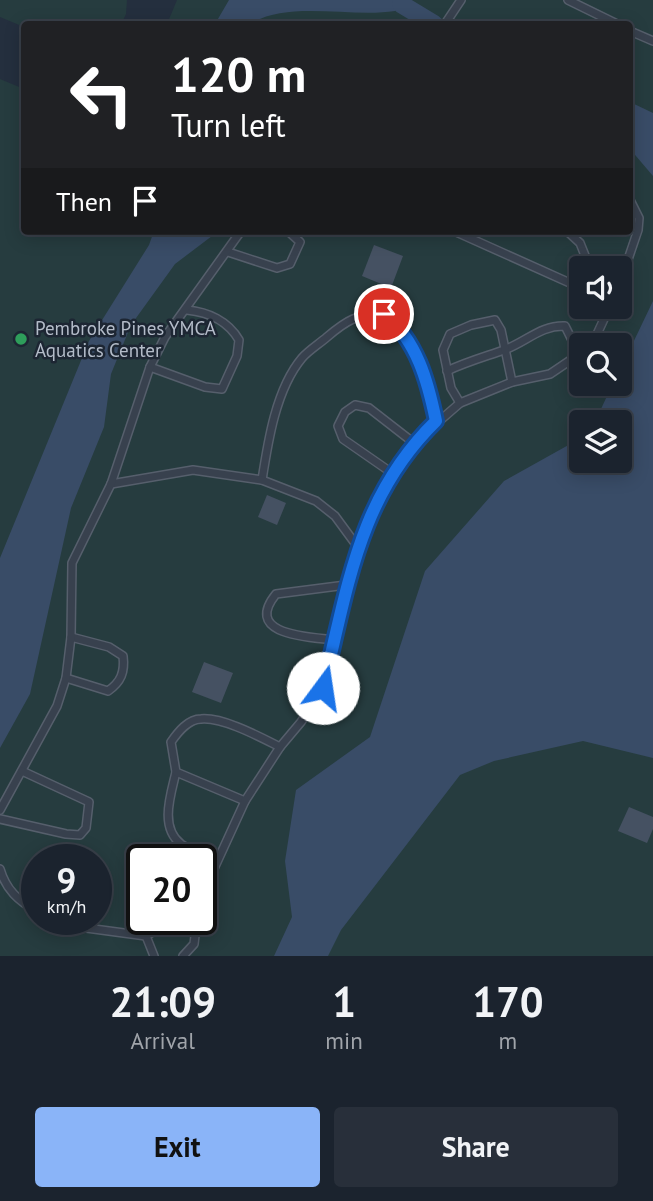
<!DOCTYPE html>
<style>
body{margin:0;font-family:"PT Sans",sans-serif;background:#282f3a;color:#f1f3f6;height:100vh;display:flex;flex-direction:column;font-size:26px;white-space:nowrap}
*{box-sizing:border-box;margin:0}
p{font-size:23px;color:#a0a4aa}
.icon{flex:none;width:38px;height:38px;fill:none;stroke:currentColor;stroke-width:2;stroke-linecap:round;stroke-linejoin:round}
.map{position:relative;height:956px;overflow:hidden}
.sheet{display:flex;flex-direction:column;background:#1b232e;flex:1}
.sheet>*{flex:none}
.banner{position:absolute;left:21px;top:21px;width:612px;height:214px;border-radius:7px;box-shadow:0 4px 18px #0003,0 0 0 2px #39404a;background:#202124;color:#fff;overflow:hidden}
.buttons{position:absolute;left:569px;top:256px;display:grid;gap:14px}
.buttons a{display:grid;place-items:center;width:63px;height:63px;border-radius:7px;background:#1b232e;box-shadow:0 4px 18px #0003,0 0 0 2px #39404a;font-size:35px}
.speed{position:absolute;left:21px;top:844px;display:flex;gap:14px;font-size:35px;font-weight:700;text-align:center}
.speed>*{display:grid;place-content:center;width:91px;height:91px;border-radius:50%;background:#1b232e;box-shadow:0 4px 18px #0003,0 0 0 2px #39404a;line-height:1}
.speed small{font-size:18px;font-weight:400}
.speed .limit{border:4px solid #111;border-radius:10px;background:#fff;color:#111}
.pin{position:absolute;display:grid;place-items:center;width:60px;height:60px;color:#fff;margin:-30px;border:4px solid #fff;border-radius:50%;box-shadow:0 2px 7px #0007}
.me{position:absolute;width:77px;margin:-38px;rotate:14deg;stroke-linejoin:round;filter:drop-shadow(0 0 5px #0008)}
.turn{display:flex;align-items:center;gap:24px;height:147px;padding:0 35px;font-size:32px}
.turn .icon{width:91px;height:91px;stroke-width:2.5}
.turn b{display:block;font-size:49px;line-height:60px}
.then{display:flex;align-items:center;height:66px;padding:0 35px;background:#0003;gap:14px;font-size:26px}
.eta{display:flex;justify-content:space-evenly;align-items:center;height:119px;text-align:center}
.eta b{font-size:42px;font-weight:600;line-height:49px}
.button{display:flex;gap:14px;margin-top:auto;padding:14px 35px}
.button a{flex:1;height:80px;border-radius:7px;background:#8ab4f8;color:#111;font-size:28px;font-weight:600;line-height:80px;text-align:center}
.button a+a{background:#282f3a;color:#f1f3f6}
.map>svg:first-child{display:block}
.green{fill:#263c3f;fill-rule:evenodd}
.water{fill:#394c67}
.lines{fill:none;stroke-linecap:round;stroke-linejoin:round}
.canal{stroke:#394c67;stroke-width:18}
.building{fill:#455162}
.service-casing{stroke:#565f6c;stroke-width:10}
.service{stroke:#38414e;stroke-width:7}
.route-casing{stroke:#114b97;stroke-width:18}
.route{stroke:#1a73e8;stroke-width:12}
.leisure-dot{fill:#2e9e5b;stroke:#1d2633;stroke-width:2.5}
.labels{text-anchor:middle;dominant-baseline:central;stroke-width:5;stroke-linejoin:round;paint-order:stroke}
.poi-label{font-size:19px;fill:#b4bcc9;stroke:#1d2633;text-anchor:start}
</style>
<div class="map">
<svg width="653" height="956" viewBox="0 0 653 956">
<rect width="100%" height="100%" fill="#242f3e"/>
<!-- green -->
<g class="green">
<polygon points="0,0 127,0 126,14 121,24 24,24 24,27 0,17"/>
<path d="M177 0H653V956H0V79L24 89V231H630V24H167ZM581 268H620V306H581ZM581 345H620V383H581ZM581 422H620V460H581ZM37 859H96V919H37ZM142 859H201V919H142Z"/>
</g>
<!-- water -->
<g class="water">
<path d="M229 0H402L395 11C351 18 286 0 251 24H215Z"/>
<polygon points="630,102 653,113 653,176 630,149"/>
<polygon points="154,231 215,231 212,236 175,264 131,325 111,374 104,427 71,508 30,694 0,748 0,558 89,341 149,245"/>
<polygon points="653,301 653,758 583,741 494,761 460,775 341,930 328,956 274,956 292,917 285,861 296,790 370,737 425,571 504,481 581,438 581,460 620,460 620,422 595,422 613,383 620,383 620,370"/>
</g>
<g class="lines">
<!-- canal -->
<polyline class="canal" points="401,4 434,24"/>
</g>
<!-- building -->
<g class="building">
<polygon points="374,245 403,256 391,288 362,276"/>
<polygon points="267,495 286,503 277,525 258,517"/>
<polygon points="204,662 233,673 221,703 192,692"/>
<polygon points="629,807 653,817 653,829 647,843 618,831"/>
</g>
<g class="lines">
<!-- service casing -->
<g class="service-casing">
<g id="service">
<polyline points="568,0 617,24"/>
<polyline points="445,24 461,0"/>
<polyline points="630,31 653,41"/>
<polyline points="454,231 581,288"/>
<polyline points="567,231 580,243 590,268"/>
<polyline points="228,252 277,268 290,264 300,242 288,231"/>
<polyline points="620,283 638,230 639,218 630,200"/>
<polyline points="592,345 610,306"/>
<path d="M150 367 205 387 222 389 237 356 239 340C228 321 208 312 187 310"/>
<path d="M447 371C466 362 484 357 504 350 526 342 541 325 565 326L579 354"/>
<polyline points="460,403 451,388 443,350 450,334 471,325 495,320 501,330 512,382"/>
<polyline points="392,473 343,439 338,426 345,412 355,405 369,408 414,443"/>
<path d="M262 480C268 441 276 389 302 358 309 350 319 344 327 337 347 320 357 314 384 314 417 340 428 382 436 421"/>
<polyline points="111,484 193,470 262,480 316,501 335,516 357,546"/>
<path d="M335 640C311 637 242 636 276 594L346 585"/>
<path d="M66 678 108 691C121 682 125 672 123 656L109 647 71 637"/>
<path d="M176 772C171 794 159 827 181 844 191 851 206 855 217 860"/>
<path d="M245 801 176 772 171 742C178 732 188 719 201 719 223 717 260 737 280 747"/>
<polyline points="0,810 57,706 66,678 71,637 72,563 111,484 150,367 165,337 241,231"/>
<polyline points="0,819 66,834 80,835 86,828 89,802 22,771"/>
<path d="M0 869C6 890 18 900 37 912"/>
<polyline points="201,897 245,801 280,747 301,722 323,688 357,546 392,473 414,443 460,403 512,382 550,374 581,353"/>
<polyline points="55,919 79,927 146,936 174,919"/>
<polyline points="146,936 154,956"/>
<polyline points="183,956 194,944 197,919"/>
</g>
</g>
<!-- service -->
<use href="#service" class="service"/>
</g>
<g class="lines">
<!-- route casing -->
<g class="route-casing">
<path id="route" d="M323 688C348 588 358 497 436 421 428 382 417 340 384 314"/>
</g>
<!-- route -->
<use href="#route" class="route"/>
</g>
<!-- markers -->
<circle class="leisure-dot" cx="21" cy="339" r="7"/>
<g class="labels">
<!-- poi labels -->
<g class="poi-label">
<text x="35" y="328">Pembroke Pines YMCA<tspan x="35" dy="22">Aquatics Center</tspan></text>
</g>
</g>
</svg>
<div class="buttons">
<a><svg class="icon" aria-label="sound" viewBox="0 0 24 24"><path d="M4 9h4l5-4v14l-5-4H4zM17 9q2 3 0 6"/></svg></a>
<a><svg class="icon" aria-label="search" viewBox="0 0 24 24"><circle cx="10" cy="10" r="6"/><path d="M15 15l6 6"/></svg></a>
<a><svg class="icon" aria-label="layers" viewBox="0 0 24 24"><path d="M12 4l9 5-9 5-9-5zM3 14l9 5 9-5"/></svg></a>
</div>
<div class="speed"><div>9<small>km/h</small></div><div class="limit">20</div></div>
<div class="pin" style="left:384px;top:314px;background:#d93025"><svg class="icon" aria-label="arrive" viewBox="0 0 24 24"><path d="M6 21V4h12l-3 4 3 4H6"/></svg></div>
<svg class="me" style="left:323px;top:688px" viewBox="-20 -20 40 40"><circle r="19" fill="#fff"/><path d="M0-13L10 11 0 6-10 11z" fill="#1a73e8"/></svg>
<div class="banner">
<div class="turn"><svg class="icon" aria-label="left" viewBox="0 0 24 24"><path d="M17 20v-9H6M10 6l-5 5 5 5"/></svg><div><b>120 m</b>Turn left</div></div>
<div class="then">Then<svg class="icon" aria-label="arrive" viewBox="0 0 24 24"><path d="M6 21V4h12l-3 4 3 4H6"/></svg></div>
</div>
</div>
<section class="sheet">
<div class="eta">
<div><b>21:09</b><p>Arrival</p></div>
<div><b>1</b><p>min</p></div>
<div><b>170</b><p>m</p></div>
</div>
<div class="button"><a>Exit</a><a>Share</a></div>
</section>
